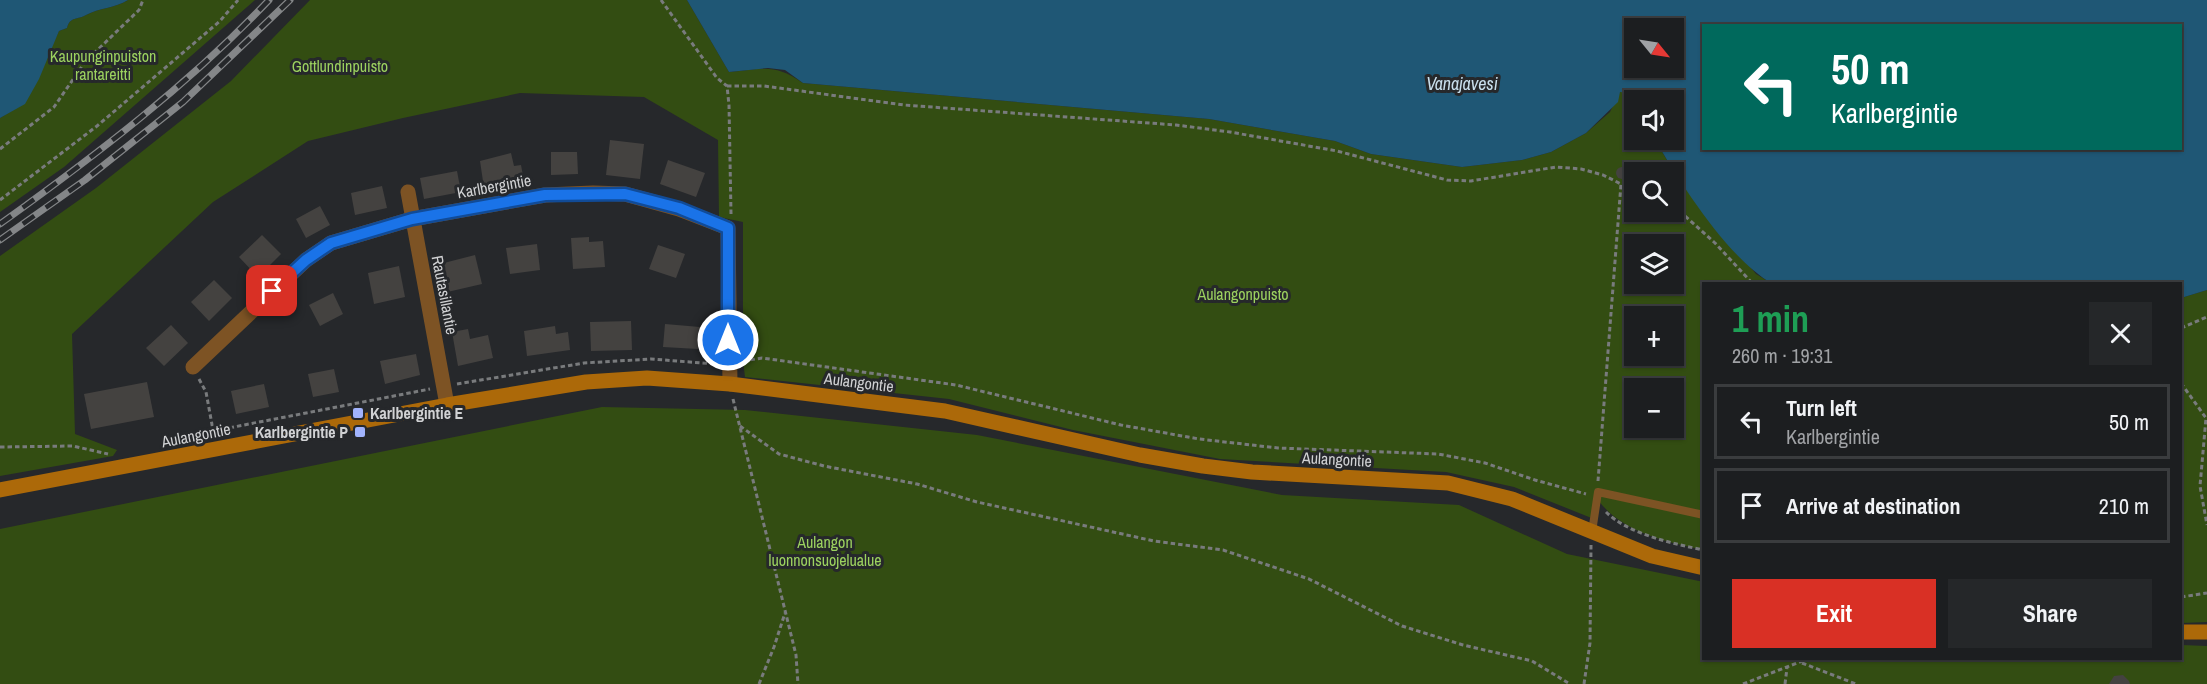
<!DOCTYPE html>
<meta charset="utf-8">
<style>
body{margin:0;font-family:"Archivo Narrow",sans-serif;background:#252729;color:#f1f3f6;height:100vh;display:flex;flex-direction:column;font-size:22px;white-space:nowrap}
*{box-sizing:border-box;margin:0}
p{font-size:20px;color:#a0a2a5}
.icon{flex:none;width:33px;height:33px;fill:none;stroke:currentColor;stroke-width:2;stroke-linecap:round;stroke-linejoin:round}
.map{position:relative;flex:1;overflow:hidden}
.panel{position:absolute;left:1702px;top:282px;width:480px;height:378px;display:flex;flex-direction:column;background:#1c1e20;border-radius:0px;box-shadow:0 2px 4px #0004,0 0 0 2px #3a3c3e}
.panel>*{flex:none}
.top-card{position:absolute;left:1702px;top:24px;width:480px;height:126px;border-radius:0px;box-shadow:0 2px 4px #0004,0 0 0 2px #3a3c3e;background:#00695c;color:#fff;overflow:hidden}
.needle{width:39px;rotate:120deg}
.controls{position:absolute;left:1624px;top:18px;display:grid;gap:12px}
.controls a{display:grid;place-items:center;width:60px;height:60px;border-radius:0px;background:#1c1e20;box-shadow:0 2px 4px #0004,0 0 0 2px #3a3c3e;font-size:30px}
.pin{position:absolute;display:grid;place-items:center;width:51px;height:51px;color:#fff;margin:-26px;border-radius:12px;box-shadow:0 3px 9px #0006}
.me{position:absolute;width:66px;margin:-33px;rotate:0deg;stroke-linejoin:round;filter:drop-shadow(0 0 4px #0008)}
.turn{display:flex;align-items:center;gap:21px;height:126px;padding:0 30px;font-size:27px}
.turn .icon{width:78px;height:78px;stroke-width:2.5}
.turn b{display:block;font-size:42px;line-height:51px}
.round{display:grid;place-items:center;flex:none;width:63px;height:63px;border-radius:0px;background:#252729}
.overview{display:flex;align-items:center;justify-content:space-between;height:102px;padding:0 30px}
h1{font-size:36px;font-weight:700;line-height:45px;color:#1e9e55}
.primary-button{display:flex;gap:12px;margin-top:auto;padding:12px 30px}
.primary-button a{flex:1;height:69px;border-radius:0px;background:#d93025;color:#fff;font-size:24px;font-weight:700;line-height:69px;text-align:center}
.primary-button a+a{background:#252729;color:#f1f3f6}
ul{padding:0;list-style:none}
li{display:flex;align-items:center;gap:18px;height:75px;margin:0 12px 9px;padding:0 18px;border:3px solid #3a3c3e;border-radius:0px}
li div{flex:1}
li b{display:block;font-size:22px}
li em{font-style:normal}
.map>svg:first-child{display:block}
.green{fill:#334d12;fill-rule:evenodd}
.water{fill:#1f5775;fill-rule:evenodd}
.building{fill:#444240}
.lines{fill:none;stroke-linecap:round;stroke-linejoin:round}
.path{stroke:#797b7d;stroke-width:3;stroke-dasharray:4.5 3;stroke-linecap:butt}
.lane{stroke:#7d5324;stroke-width:8}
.street{stroke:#7d5324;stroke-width:15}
.secondary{stroke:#ac6909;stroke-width:15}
.rail-casing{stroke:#848688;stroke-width:7}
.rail{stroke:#26282b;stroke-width:4.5;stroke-dasharray:14;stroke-linecap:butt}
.route-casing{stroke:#114b97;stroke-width:15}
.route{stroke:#1a73e8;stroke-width:10}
.poi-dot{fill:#a1b3fd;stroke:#26282b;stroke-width:2}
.labels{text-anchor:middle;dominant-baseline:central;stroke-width:6;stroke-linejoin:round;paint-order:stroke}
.park-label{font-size:16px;fill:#9cd25f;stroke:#26282b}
.street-label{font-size:16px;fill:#d1d2d4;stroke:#26282b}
.poi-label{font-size:16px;font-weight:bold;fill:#d1d2d4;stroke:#26282b;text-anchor:start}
.water-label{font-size:18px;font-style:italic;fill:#c9dfed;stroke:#26282b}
</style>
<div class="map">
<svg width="2207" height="684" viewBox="0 0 2207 684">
<rect width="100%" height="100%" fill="#26282b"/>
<!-- green -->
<g class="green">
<path d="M128 0H255L64 167 0 212V118L25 103 59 31 67 28C70 16 78 20 86 15 99 8 115 8 128 0Z"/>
<path d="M310 0H687L729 72C763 69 774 63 803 83L1209 119 1335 141 1371 154 1462 167 1522 160 1551 152 1586 133 1610 112 1620 91 1636 94 1635 140H1655L1679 180 1756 274 1771 283 1704 284V550C1666 542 1622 532 1598 500L1594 519 1514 487 1446 472 1220 459 1073 430 949 399 745 377 743 361V222L719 217 718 140 644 97 520 93 403 118 308 141 213 202 72 334 75 434 117 450 113 456 0 476V256L96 188 231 81ZM1635 172H1674V212H1635ZM1635 244H1674V284H1635ZM1635 316H1674V356H1635ZM1635 388H1674V428H1635Z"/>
<polygon points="2207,290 2207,622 2181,623 2181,298"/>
<polygon points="602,407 745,410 977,435 1282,495 1459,505 1567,554 1704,582 1704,658 2181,658 2181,645 2207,646 2207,684 0,684 0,529"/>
</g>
<!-- water -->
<g class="water">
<path d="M0 0H128C115 8 99 8 86 15 78 20 70 16 67 28L59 31 39 79 25 104 0 118Z"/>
<path d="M687 0H2207V290L2181 298V284L1771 283C1726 256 1682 185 1655 140H1674V100H1636V94L1620 92 1618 102 1586 133 1551 152 1522 160 1462 167 1371 154 1335 141 1209 119 803 83 785 70 768 68 729 72ZM1704 26H2181V148H1704ZM1635 28H1674V68H1635Z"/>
</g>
<!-- building -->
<g class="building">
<polygon points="610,140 644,144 640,179 606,175"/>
<polygon points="551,152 577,152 578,174 551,175"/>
<polygon points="511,153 514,166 521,165 524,181 484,188 480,161"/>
<polygon points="668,160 705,173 696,197 660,184"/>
<circle cx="1622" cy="173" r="6"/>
<polygon points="457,171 461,192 424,199 420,178"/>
<polygon points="382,186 387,208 355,215 351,193"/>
<polygon points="320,206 330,225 306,238 296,219"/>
<polygon points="262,235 281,254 258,277 239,257"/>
<polygon points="589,237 589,242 603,241 605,267 573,269 571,238"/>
<polygon points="537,244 540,270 510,274 506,248"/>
<polygon points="658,245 685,254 676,278 649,269"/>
<polygon points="475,255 482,284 443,293 436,265"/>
<polygon points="399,266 405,297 374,304 368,273"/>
<polygon points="214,280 232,298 209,321 191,302"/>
<polygon points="333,293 343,314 320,326 309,305"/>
<polygon points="631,321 632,350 591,351 590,322"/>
<polygon points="665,324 700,327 698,349 663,347"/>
<polygon points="171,325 188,343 164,366 146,348"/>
<polygon points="555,326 556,334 568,332 570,350 527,356 524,331"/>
<polygon points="468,329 470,339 488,335 493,358 458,366 452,332"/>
<polygon points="416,354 420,375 385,384 380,361"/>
<polygon points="334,369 339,392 313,397 308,374"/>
<polygon points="147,382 154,417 91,429 84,394"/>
<polygon points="264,384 269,407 236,414 231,391"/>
<polygon points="2123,675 2129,681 2130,684 2109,684 2114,676"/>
</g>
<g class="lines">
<!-- path -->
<g class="path">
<polyline points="661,0 717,78 727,86 729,105 731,214"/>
<polyline points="727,86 764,86 904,105 1176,125 1230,132 1337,151 1447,180 1471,181 1556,167 1581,169 1603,175 1621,184 1635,186"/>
<polyline points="0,149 54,107 85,62 139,10 143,0"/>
<polyline points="0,200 97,126 220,21 238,0"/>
<polyline points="1674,206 1715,243 1753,284"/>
<polyline points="2181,328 2207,317"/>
<polyline points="743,361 762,358 956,385 1121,425 1199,439 1278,448 1438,454 1485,463 1535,480 1586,494"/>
<polyline points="199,379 206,392 213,430"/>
<polyline points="2181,383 2206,418 2200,486 2207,525"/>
<polyline points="457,384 584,363 651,359 715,364"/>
<polyline points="733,399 796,655 798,684"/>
<polyline points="740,426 779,454 824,466 917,484 977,502 1154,541 1223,550 1309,579 1402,626 1463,645 1532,661 1570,684"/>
<polyline points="193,436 213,431 430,389"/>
<polyline points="0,447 73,446 108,454"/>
<polyline points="1598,481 1621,184"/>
<path d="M1606 512C1628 534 1674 544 1704 550"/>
<polyline points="2181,597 2207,593"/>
<polyline points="1802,663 1856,684"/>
<polyline points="759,684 774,647 785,613"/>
<polyline points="1584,684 1590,643 1591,545"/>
<polyline points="1743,684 1810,658"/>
<polyline points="1785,684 1787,668"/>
</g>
<!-- lane -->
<polyline class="lane" points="1592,532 1598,492 1704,515"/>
<!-- street -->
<g class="street">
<polyline points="408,192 447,405"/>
<polyline points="193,367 306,260 331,243 412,219 545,195 593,193 625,194 679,209 728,228 730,384"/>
</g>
<!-- secondary -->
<g class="secondary">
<polyline points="0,490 447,405 586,382 647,378 730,384 945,411 1140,455 1203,466 1252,472 1448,483 1512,499 1652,556 1704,568"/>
<polyline points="2181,632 2207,632"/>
</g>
<!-- rail casing -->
<g class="rail-casing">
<g id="rail">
<path d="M0 224C95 156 188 85 269 0"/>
<polyline points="0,240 85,180 183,102 290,0"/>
</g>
</g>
<!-- rail -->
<use href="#rail" class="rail"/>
</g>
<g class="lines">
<!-- route casing -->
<g class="route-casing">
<polyline id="route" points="272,291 306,260 331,243 412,219 545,195 625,194 679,208 728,228 728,340"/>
</g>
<!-- route -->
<use href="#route" class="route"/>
</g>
<!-- markers -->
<g class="poi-dot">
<rect x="352" y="407" width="12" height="12" rx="3"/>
<rect x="354" y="426" width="12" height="12" rx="3"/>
</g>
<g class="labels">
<!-- park labels -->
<g class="park-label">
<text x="103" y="56">Kaupunginpuiston<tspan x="103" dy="18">rantareitti</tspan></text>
<text x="340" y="66">Gottlundinpuisto</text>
<text x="1243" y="294">Aulangonpuisto</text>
<text x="825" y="542">Aulangon<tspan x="825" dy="18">luonnonsuojelualue</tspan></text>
</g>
<!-- street labels -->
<g class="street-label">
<text transform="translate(494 186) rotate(-10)">Karlbergintie</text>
<text transform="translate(445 295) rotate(79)">Rautasillantie</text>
<text transform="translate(859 382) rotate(7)">Aulangontie</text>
<text transform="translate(196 435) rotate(-11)">Aulangontie</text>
<text transform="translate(1337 459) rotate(3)">Aulangontie</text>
</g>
<!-- poi labels -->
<g class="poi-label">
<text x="370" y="413">Karlbergintie E</text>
<text x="348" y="432" text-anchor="end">Karlbergintie P</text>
</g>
<!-- water labels -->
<g class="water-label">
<text x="1462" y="83">Vanajavesi</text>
</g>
</g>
</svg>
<div class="controls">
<a><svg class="needle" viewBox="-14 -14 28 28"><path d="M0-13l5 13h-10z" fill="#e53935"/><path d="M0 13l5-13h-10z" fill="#a0a2a5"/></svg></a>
<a><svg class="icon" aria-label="sound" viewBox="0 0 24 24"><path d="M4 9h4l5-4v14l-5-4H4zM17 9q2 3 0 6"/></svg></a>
<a><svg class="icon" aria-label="search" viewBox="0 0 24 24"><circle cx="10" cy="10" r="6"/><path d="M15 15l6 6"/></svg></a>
<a><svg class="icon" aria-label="layers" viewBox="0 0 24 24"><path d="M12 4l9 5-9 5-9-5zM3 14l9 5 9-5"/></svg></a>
<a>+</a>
<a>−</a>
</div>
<div class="pin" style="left:272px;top:291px;background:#d93025"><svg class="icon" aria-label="arrive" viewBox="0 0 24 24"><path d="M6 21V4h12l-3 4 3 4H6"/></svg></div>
<svg class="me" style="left:728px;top:340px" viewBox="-20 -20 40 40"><circle r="17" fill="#1a73e8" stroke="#fff" stroke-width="3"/><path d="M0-11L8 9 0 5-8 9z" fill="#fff"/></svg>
<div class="top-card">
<div class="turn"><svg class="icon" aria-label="left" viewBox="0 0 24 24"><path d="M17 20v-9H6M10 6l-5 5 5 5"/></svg><div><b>50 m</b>Karlbergintie</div></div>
</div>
<section class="panel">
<div class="overview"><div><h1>1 min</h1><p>260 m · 19:31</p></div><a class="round"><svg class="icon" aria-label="close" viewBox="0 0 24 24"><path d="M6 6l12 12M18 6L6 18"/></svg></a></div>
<ul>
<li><svg class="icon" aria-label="left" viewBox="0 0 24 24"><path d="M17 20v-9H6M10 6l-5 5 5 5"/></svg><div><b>Turn left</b><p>Karlbergintie</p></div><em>50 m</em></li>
<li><svg class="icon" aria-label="arrive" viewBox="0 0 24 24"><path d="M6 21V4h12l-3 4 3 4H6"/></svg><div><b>Arrive at destination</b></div><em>210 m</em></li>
</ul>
<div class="primary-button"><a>Exit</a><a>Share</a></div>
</section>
</div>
